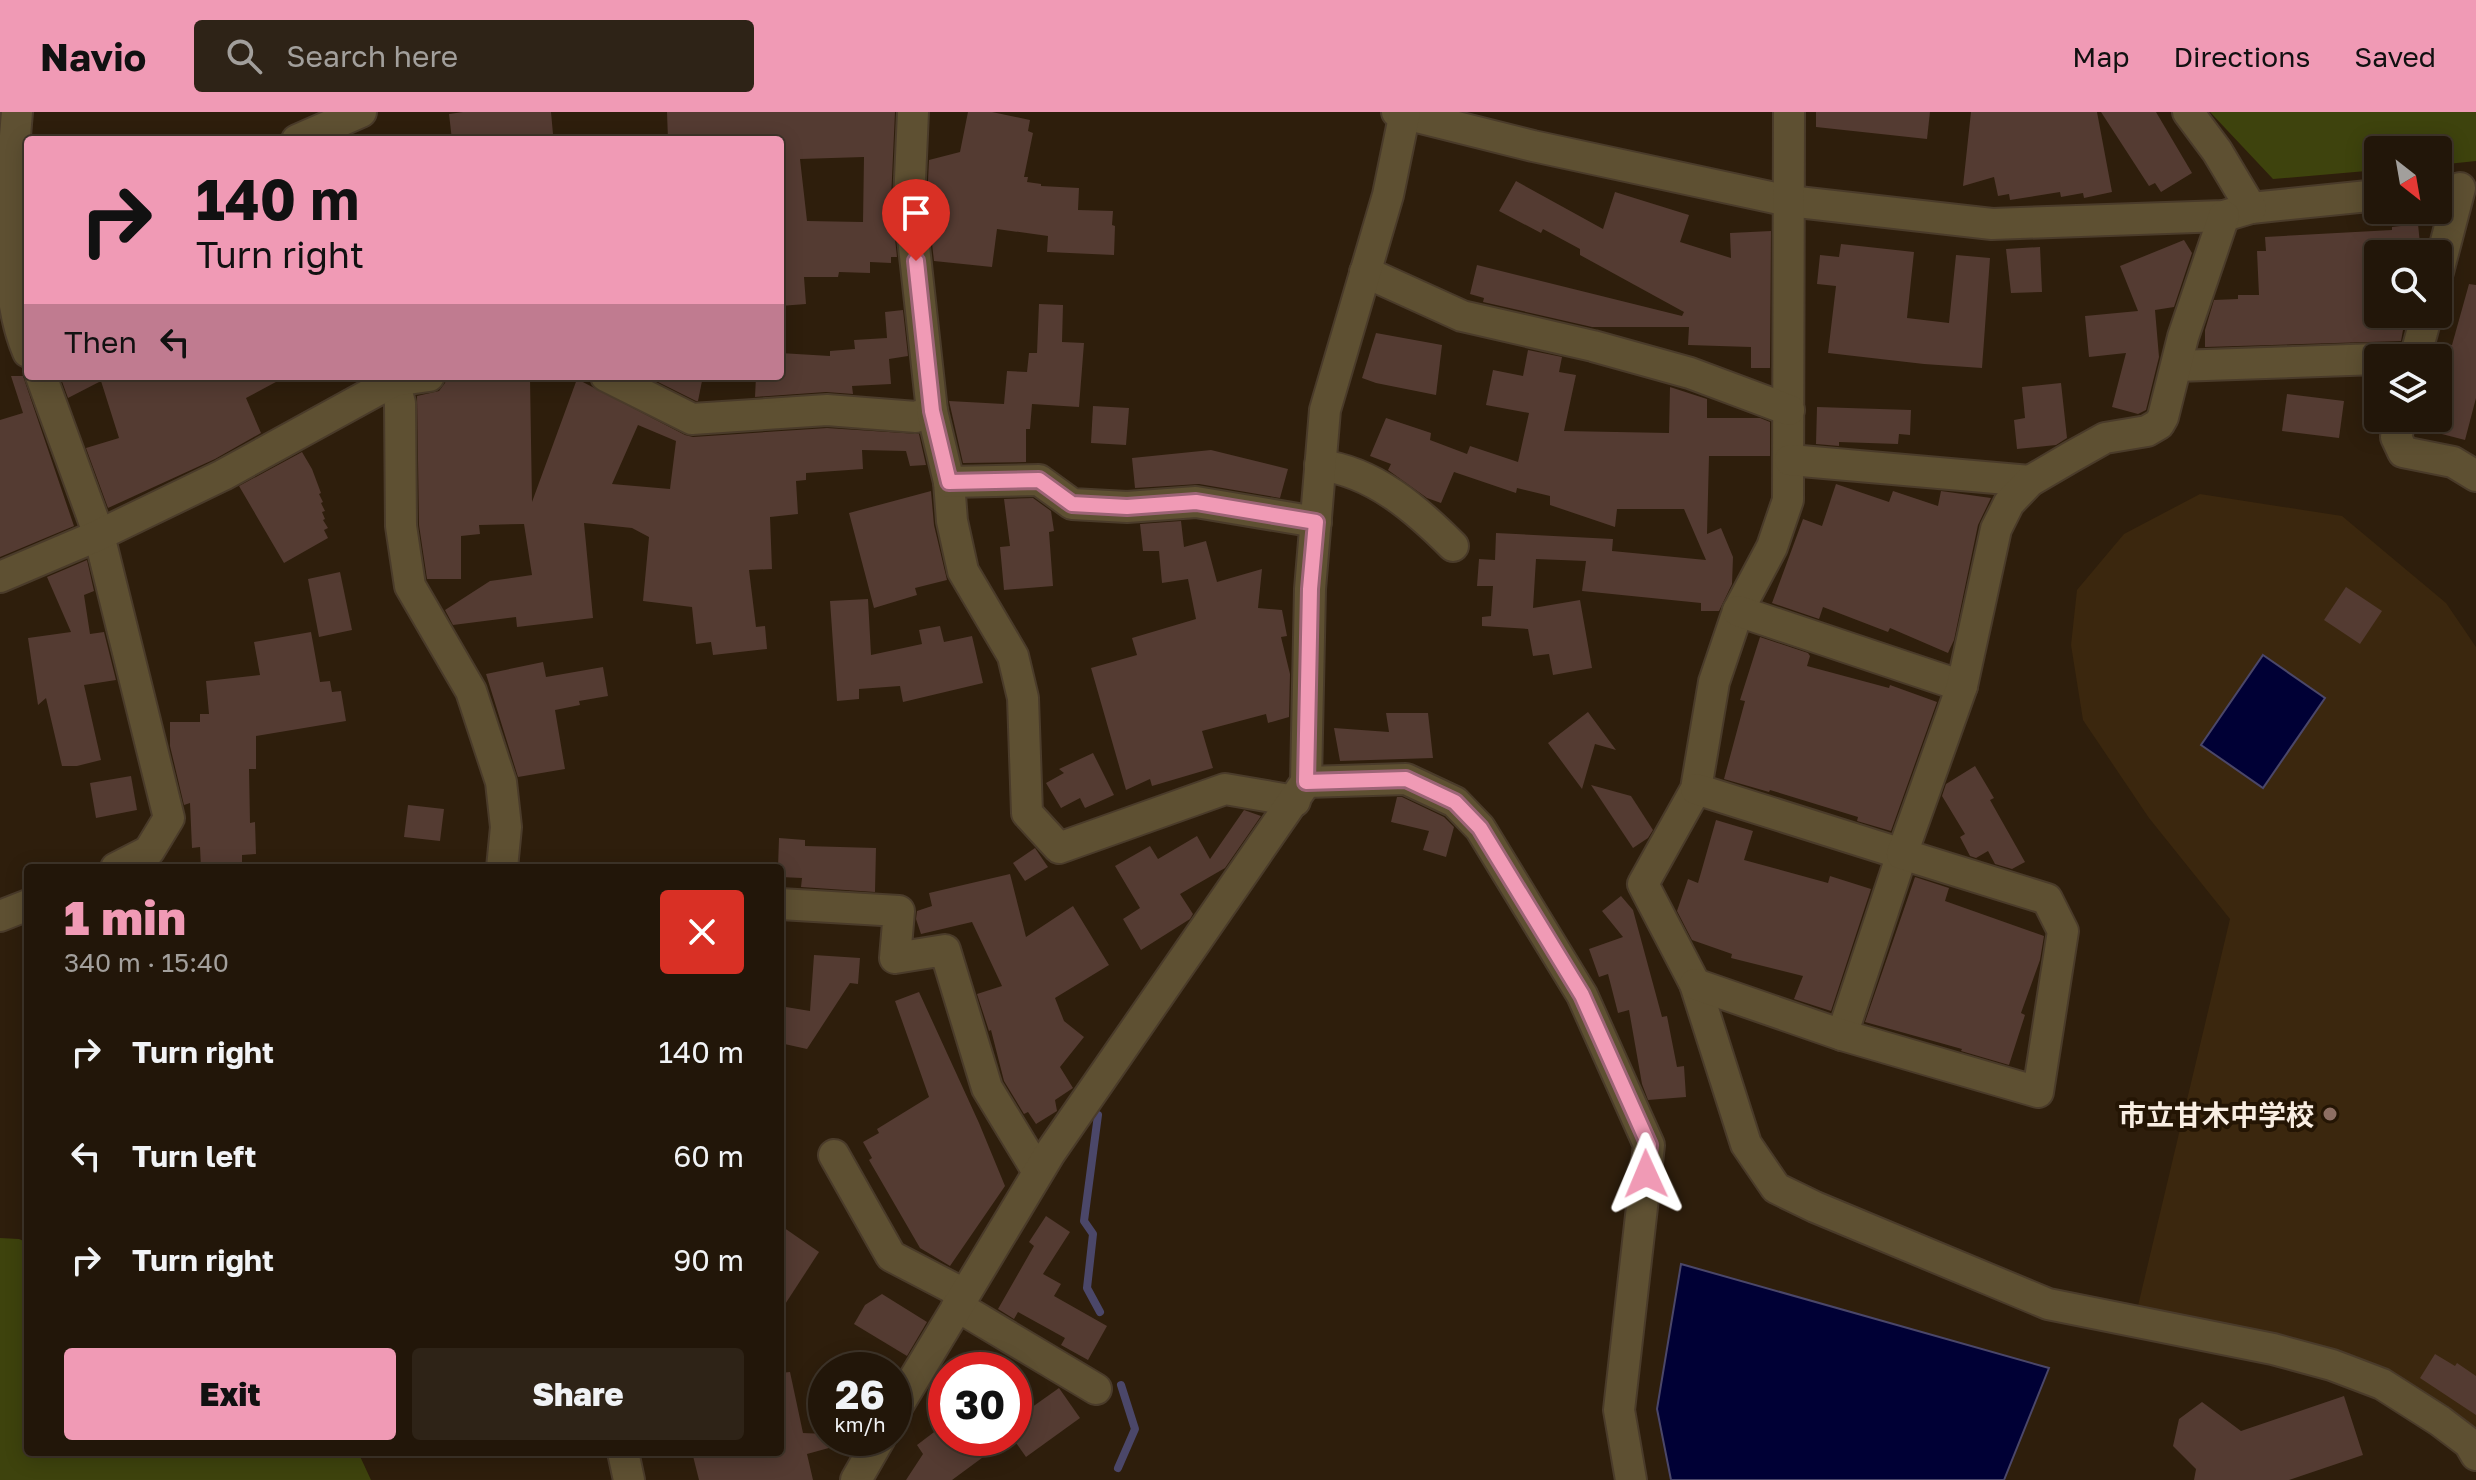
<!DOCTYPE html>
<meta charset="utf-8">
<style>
body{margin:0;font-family:"Golos Text","Noto Sans JP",sans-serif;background:#2e2317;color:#f1f3f6;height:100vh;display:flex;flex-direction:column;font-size:30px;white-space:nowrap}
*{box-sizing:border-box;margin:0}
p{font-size:26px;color:#a29f9c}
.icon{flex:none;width:44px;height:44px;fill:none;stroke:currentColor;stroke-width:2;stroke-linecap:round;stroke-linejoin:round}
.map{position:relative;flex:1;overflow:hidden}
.sheet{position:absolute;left:24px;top:752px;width:760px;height:592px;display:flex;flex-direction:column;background:#221609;border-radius:8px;box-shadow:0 4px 20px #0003,0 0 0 2px #3f352a}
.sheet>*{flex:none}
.hud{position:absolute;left:24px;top:24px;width:760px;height:244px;border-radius:8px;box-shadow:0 4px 20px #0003,0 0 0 2px #3f352a;background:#f09ab5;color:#111;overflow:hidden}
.needle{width:52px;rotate:149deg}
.fabs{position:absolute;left:2364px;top:24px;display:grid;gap:16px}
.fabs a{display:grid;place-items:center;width:88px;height:88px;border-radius:8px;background:#221609;box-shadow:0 4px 20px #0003,0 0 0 2px #3f352a;font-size:40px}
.speed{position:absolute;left:808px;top:1240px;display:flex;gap:16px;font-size:40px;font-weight:700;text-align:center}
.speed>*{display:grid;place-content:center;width:104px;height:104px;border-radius:50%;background:#221609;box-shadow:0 4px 20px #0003,0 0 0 2px #3f352a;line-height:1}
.speed small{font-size:20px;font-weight:400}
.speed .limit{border:12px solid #d22;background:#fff;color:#111}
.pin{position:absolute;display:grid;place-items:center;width:68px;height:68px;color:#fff;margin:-82px -34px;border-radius:50% 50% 50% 0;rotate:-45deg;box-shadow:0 0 8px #0007}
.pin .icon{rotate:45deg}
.me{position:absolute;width:88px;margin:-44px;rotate:359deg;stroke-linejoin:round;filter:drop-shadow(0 0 6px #0008)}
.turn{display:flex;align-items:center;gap:28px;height:168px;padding:0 40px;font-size:36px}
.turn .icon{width:104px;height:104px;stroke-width:2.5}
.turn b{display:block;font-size:56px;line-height:68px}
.then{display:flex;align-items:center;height:76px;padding:0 40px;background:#0003;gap:16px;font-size:30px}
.round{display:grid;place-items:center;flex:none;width:84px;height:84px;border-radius:8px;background:#2e2317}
.headline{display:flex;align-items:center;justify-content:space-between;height:136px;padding:0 40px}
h1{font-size:48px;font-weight:800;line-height:60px;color:#f09ab5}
.cta{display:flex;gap:16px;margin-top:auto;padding:16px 40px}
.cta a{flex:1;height:92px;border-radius:8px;background:#f09ab5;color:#111;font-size:32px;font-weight:800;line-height:92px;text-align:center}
.cta a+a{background:#2e2317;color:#f1f3f6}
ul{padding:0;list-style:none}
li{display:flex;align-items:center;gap:24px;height:104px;padding:0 40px}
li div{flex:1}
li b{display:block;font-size:30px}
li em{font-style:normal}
header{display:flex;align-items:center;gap:48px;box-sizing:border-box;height:112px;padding:0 40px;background:#f09ab5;color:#111}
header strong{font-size:38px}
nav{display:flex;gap:44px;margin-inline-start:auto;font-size:28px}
.search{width:560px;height:72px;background:#2e2317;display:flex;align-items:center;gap:20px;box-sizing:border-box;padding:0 28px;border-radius:8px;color:#a29f9c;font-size:30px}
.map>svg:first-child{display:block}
.built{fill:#3b270e}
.green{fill:#3e430d}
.water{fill:#000035;stroke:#4b4769;stroke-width:2}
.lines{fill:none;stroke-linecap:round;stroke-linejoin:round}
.stream{stroke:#4b4769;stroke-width:8}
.building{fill:#543b32;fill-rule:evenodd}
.minor-casing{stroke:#4a3b2a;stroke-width:34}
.minor{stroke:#5e5032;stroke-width:30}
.route-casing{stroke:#9c6476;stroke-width:20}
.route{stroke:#f09ab5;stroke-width:14}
.education-dot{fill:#8d6e63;stroke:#241504;stroke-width:3}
.labels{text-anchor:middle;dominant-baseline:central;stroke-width:8;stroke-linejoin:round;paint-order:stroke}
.poi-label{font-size:28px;font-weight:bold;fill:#f9eee3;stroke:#241504;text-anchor:end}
</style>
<header>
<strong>Navio</strong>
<div class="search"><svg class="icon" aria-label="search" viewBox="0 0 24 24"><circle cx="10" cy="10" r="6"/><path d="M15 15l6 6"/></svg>Search here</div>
<nav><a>Map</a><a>Directions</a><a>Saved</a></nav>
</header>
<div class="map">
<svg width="2476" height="1368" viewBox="0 0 2476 1368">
<rect width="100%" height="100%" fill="#2e1e0c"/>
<!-- built -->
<polygon class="built" points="2200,382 2342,404 2446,491 2476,535 2476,1318 2454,1301 2408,1275 2137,1198 2230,807 2149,706 2083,608 2071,533 2077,478 2124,422"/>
<!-- green -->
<g class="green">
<polygon points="2210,0 2476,0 2476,49 2438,53 2438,38 2378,38 2378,58 2273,67"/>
<polygon points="0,1126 19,1127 28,1131 28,1340 358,1340 371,1368 0,1368"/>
</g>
<!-- water -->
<g class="water">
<polygon points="2263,543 2325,586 2263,676 2201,633"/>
<polygon points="1681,1152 2049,1256 2004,1368 1671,1368 1657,1297"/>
</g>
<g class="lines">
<!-- stream -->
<g class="stream">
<polyline points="1098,1003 1084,1109 1093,1122 1087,1176 1100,1200"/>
<polyline points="1118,1356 1135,1317 1121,1273"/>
</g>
</g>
<!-- building -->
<g class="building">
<polygon points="463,0 551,0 553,22 522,26 522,28 452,28 449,2"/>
<path d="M667 0H895L891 88 897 145H891V151L870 150V161L839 160 838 165H804L806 192 780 194V26L707 24V28H668ZM864 45 863 110 807 109 800 47Z"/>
<polygon points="968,0 992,0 1030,8 1028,19 1033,21 1024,65 1028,65 1027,70 1041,72 1041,74 1079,76 1078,98 1113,99 1112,113 1115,114 1114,143 1047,140 1048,124 997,117 992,155 934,149 927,88 929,48 960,40"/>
<polygon points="1816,0 1930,0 1927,27 1816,15"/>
<polygon points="1971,0 2097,0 2112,80 2084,86 2083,81 2061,85 2060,80 2010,88 2009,82 1998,84 1994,65 1963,74"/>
<polygon points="2101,0 2156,0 2192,61 2161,80 2155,71 2149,74"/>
<polygon points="1516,69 1603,117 1615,80 1689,103 1680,130 1731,146 1730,121 1771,119 1770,256 1751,256 1751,235 1688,233 1689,215 1592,215 1483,190 1484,186 1470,182 1477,153 1682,204 1684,200 1580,143 1580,137 1543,117 1541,121 1499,99"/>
<polygon points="2418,112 2421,142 2378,142 2378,202 2406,202 2401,229 2205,235 2205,218 2214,188 2238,187 2238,183 2259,183 2257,139 2266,139 2265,125 2392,118 2392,115"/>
<polygon points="2184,128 2192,141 2174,195 2155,198 2159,245 2146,298 2138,302 2112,295 2126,241 2089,245 2085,204 2138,199 2120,154"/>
<polygon points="1841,132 1914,140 1907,206 1949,211 1956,143 1990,146 1982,256 1924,252 1828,241 1836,174 1817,172 1820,143 1839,145"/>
<polygon points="2040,135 2042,180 2011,181 2006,137"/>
<polygon points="2469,172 2476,173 2476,286 2465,328 2438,321 2438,264 2446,232 2452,233"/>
<polygon points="1039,192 1063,193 1062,230 1084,231 1079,295 1032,292 1030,317 1026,317 1026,350 963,351 949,289 1004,292 1007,259 1027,260 1029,241 1037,241"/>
<polygon points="903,198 908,244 889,247 891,272 852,274 853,282 826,280 755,285 756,264 780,264 780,241 830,244 830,239 855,237 854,228 887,226 885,200"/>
<polygon points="1376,221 1442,233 1436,283 1376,271 1362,266"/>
<polygon points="1528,238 1562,245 1559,260 1576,263 1564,319 1669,321 1670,275 1707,287 1707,306 1760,306 1770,310 1770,344 1709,344 1707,422 1721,416 1733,445 1732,472 1719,499 1701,499 1701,491 1582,479 1586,449 1536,447 1533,496 1580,488 1592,556 1553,563 1549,542 1533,544 1528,517 1482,514 1482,505 1491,504 1493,474 1477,474 1479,447 1495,448 1496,421 1613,427 1612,439 1706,448 1684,397 1617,397 1615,415 1550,393 1550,384 1517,376 1516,381 1454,360 1441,391 1427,386 1388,358 1391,352 1370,344 1386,306 1431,321 1430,328 1467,342 1470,334 1518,350 1529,301 1486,293 1493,258 1523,264"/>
<polygon points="11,264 23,264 74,414 0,445 0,308 23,301"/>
<polygon points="60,264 287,264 246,286 261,321 215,347 108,396 86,336 119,326 101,269 68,286"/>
<path d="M447 264H463V268L530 266 532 390 577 267 685 323 693 325 827 316 919 322 926 353 910 354 906 339 862 338 863 357 806 361V368L796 369 798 402 770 405 772 457 749 458 756 515 765 514 767 537 713 543 711 530 696 532 692 495 643 489 649 425 632 416 584 411 593 506 517 515 516 505 453 513 445 498 490 469 532 463 524 412 479 413 480 422 461 424V467H427L419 413 417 284 439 279 445 271ZM638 313 676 329 670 377 612 372Z"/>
<polygon points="646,264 703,264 698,289 696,289"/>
<polygon points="2061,271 2067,326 2056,333 2017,337 2014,308 2025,306 2022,275"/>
<polygon points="2287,282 2344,289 2339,326 2282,319"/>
<polygon points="1093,294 1129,296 1126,333 1091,331"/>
<polygon points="1817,295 1911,298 1910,323 1899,322 1898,332 1839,330 1839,334 1816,332"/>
<polygon points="1211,338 1288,357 1280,386 1199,372 1135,376 1132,346"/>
<polygon points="302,340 312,357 321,381 319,382 323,390 321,391 325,399 322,400 325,407 323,408 328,416 324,418 328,426 284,451 239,374"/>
<polygon points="1836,372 1889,390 1893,379 1938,394 1941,379 1991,386 1978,413 1954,528 1948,541 1890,516 1888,520 1823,495 1819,507 1772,491 1803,407 1822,414"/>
<polygon points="931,379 934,413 947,468 915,476 917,483 874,496 849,401"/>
<polygon points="1033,386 1051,399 1054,419 1049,420 1053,474 1004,478 1000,435 1010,434 1004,387"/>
<polygon points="1181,409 1184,435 1206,429 1217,470 1262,457 1258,496 1282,498 1287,524 1281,525 1290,562 1289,605 1268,611 1266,602 1202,619 1213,656 1152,674 1150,667 1126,678 1091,556 1137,543 1132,526 1196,507 1188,467 1162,471 1159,439 1143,439 1140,412"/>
<polygon points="87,448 94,479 84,483 90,522 104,520 116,568 84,573 101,648 77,654 62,654 46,586 38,593 28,526 71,520 47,465"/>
<polygon points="340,460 352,518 319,525 308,467"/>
<polygon points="2346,475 2382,499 2360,532 2324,508"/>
<polygon points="868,487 871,543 922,532 919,518 940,514 944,530 972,524 983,571 903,590 900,574 859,577 859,587 837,589 830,489"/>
<polygon points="311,520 320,570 330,569 332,580 341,579 346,609 256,624 256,657 249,657 250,711 255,710 256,742 242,743 242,756 201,756 200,735 192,736 190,691 184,693 170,634 170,610 200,610 200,602 209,602 206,569 260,563 254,530"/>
<polygon points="1760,525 1808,541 1810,544 1807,554 1889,576 1890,573 1937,590 1891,719 1857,709 1858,705 1770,678 1769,680 1724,667 1745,589 1740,588"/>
<polygon points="543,550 546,565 603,555 608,584 579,589 580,593 555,598 565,657 518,665 486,562"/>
<polygon points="1588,600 1616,638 1595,632 1582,677 1548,631"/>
<polygon points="1386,601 1428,601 1433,646 1340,649 1334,616 1389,620"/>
<polygon points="1093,641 1114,683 1085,696 1080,686 1061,696 1046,671 1064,661 1059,657"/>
<polygon points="1975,654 1994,686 1990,688 2025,750 2012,757 1995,752 1988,739 1976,746 1970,744 1960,725 1965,722 1942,684 1946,672"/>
<polygon points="131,664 137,698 96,706 90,671"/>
<polygon points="1591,673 1631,684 1653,718 1648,726 1633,736"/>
<polygon points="1397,685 1402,685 1444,705 1454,715 1446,745 1423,738 1429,719 1391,710"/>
<polygon points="408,693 444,697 440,729 404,725"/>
<polygon points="1244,698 1261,704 1225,756 1180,782 1193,802 1190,807 1141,838 1123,807 1140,796 1115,754 1150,734 1158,747 1197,724 1210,747"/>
<polygon points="1716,708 1753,719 1744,748 1828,771 1830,764 1871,777 1831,899 1794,887 1803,864 1731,846 1732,842 1692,828 1677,799 1688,767 1698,771"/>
<polygon points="779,726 805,728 805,734 876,736 875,780 801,775 802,766 780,765 780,756 778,756"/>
<polygon points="1035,736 1048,755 1025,769 1013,751"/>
<polygon points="1010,762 1026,825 1073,794 1109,853 1055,886 1064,909 1084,925 1060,955 1073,976 1055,988 1057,999 1036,1012 1028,1000 1024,1002 1004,969 991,918 989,919 977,882 1002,874 972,810 921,822 916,807 917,799 932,794 929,781"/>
<polygon points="1915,765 1949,776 1945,789 2044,824 2040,848 2021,901 2025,903 2009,953 1961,939 1962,937 1865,910"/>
<polygon points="1621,784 1633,798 1662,905 1667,904 1677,955 1684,954 1686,985 1648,988 1642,972 1629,898 1618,901 1608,862 1599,865 1589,837 1623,825 1602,799"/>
<polygon points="814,843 860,846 858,872 850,871 807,937 780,931 780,894 810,899"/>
<polygon points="919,880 979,1011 1005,1074 950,1154 920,1136 869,1048 872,1046 863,1030 879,1021 877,1017 929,985 895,889"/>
<polygon points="1046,1104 1070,1120 1043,1162 1061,1172 1054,1184 1107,1214 1088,1248 1061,1233 1065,1226 1018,1200 1014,1207 998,1197 1034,1134 1029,1130"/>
<polygon points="780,1113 819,1140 780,1200"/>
<polygon points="882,1182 927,1210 907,1244 854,1212 865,1193"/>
<polygon points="2435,1242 2455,1254 2457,1251 2476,1264 2476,1303 2420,1266"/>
<polygon points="790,1260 803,1321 826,1322 826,1326 859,1326 858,1328 807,1342 813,1368 699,1368 692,1340 780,1340 780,1261"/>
<polygon points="1059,1276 1080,1306 1026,1345 1014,1328 1014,1308"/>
<polygon points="2344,1284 2363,1343 2289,1368 2194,1368 2196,1357 2173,1334 2179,1307 2202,1290 2241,1319"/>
<polygon points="946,1311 946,1326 1009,1326 952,1368 906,1368 923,1342 917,1333"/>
</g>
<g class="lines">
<!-- minor casing -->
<g class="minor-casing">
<g id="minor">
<path d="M17 0C11 73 0 175 28 240"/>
<polyline points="1397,0 1533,34 1789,89 1992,112 2224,104 2251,96 2378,83"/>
<polyline points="1789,0 1788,388 1772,435 1738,499 1714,570 1696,677 1643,772 1695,872 1746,1032 1776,1076 1815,1095 2048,1192 2273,1237 2332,1253 2382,1272 2440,1309 2469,1331 2476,1343"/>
<polyline points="2188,0 2217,39 2251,96"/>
<polyline points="297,28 361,0"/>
<polyline points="1365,160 1462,204 1593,234 1690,261 1789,298"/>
<polyline points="2438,160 2460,76"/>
<polyline points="2415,246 2427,202"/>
<polyline points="2177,254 2378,247"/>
<polyline points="41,264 99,423 169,706 149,739 116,756"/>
<polyline points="606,264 692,307 827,298 916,305 932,299 909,89 913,0"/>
<polyline points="394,269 400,291 401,414 410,474 471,579 501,670 506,715 502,756"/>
<polyline points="932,299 949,370 952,409 963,459 1013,544 1023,586 1027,701 1059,736 1225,677 1295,689"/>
<polyline points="2401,306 2396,325 2403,340 2453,350 2476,364"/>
<polyline points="1790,348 2030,369"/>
<path d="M1320 353C1374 360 1416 397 1453 434"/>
<polyline points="949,370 1039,368 1072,392 1127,395 1196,390 1316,410"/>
<polyline points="0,465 99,423 223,363 394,269 429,264"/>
<polyline points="1738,499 1962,574"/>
<polyline points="1306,670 1406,667 1455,690 1480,716 1582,883 1649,1033 1619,1298 1631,1368"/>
<polyline points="1696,677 1902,742 1842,923"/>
<polyline points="780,792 899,799 895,846 945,838 987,976 1038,1060"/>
<polyline points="0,804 28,793"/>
<polyline points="1695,872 1842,923 2038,980 2063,819 2047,787 1902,742 1962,574 1996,417 2009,391 2030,369 2071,345 2105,326 2147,319 2159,312 2163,305 2183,225 2224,104"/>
<polyline points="834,1043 891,1144 964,1182"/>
<polyline points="957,1194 1096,1277"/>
<polyline points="894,1300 1050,1041 1306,670 1310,477 1325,298 1388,83 1405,0"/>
<polyline points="623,1340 629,1368"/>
<polyline points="856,1368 880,1326"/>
</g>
</g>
<!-- minor -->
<use href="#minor" class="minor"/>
</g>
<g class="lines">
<!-- route casing -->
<g class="route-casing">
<polyline id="route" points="916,149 932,299 949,370 1039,368 1072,392 1127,395 1196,390 1316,410 1310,477 1306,670 1406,667 1455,690 1480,716 1582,883 1649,1033 1646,1062"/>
</g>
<!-- route -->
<use href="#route" class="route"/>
</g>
<!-- markers -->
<circle class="education-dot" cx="2330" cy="1002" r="8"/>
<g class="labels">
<!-- poi labels -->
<g class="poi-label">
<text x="2314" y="1002">市立甘木中学校</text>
</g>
</g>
</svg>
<div class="fabs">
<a><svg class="needle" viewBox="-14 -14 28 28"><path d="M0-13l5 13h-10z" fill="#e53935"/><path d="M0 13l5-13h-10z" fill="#a29f9c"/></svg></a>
<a><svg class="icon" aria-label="search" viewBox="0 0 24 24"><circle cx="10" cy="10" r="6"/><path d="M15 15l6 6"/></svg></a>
<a><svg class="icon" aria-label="layers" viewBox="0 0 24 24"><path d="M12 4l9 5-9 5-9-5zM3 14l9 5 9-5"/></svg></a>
</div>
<div class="speed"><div>26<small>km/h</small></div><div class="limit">30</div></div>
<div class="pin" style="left:916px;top:149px;background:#d93025"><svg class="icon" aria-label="arrive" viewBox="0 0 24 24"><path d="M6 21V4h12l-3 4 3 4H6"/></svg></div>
<svg class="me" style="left:1646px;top:1062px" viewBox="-20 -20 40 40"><path d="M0-17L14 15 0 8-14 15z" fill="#f09ab5" stroke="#fff" stroke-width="4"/></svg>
<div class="hud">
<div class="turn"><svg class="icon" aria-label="right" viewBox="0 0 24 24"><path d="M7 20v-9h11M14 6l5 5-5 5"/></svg><div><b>140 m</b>Turn right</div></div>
<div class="then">Then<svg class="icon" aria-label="left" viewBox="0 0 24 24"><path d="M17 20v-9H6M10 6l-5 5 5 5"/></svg></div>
</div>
<section class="sheet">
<div class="headline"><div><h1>1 min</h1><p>340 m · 15:40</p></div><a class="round" style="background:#d93025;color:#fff"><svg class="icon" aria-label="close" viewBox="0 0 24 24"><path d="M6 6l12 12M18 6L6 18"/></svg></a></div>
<ul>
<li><svg class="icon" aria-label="right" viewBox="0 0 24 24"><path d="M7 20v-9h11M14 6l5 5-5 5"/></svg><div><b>Turn right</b></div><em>140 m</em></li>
<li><svg class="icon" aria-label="left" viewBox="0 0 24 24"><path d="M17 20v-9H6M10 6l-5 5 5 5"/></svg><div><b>Turn left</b></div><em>60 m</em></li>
<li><svg class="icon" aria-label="right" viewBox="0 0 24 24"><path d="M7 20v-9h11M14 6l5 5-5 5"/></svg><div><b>Turn right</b></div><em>90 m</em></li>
</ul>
<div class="cta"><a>Exit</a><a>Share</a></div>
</section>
</div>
